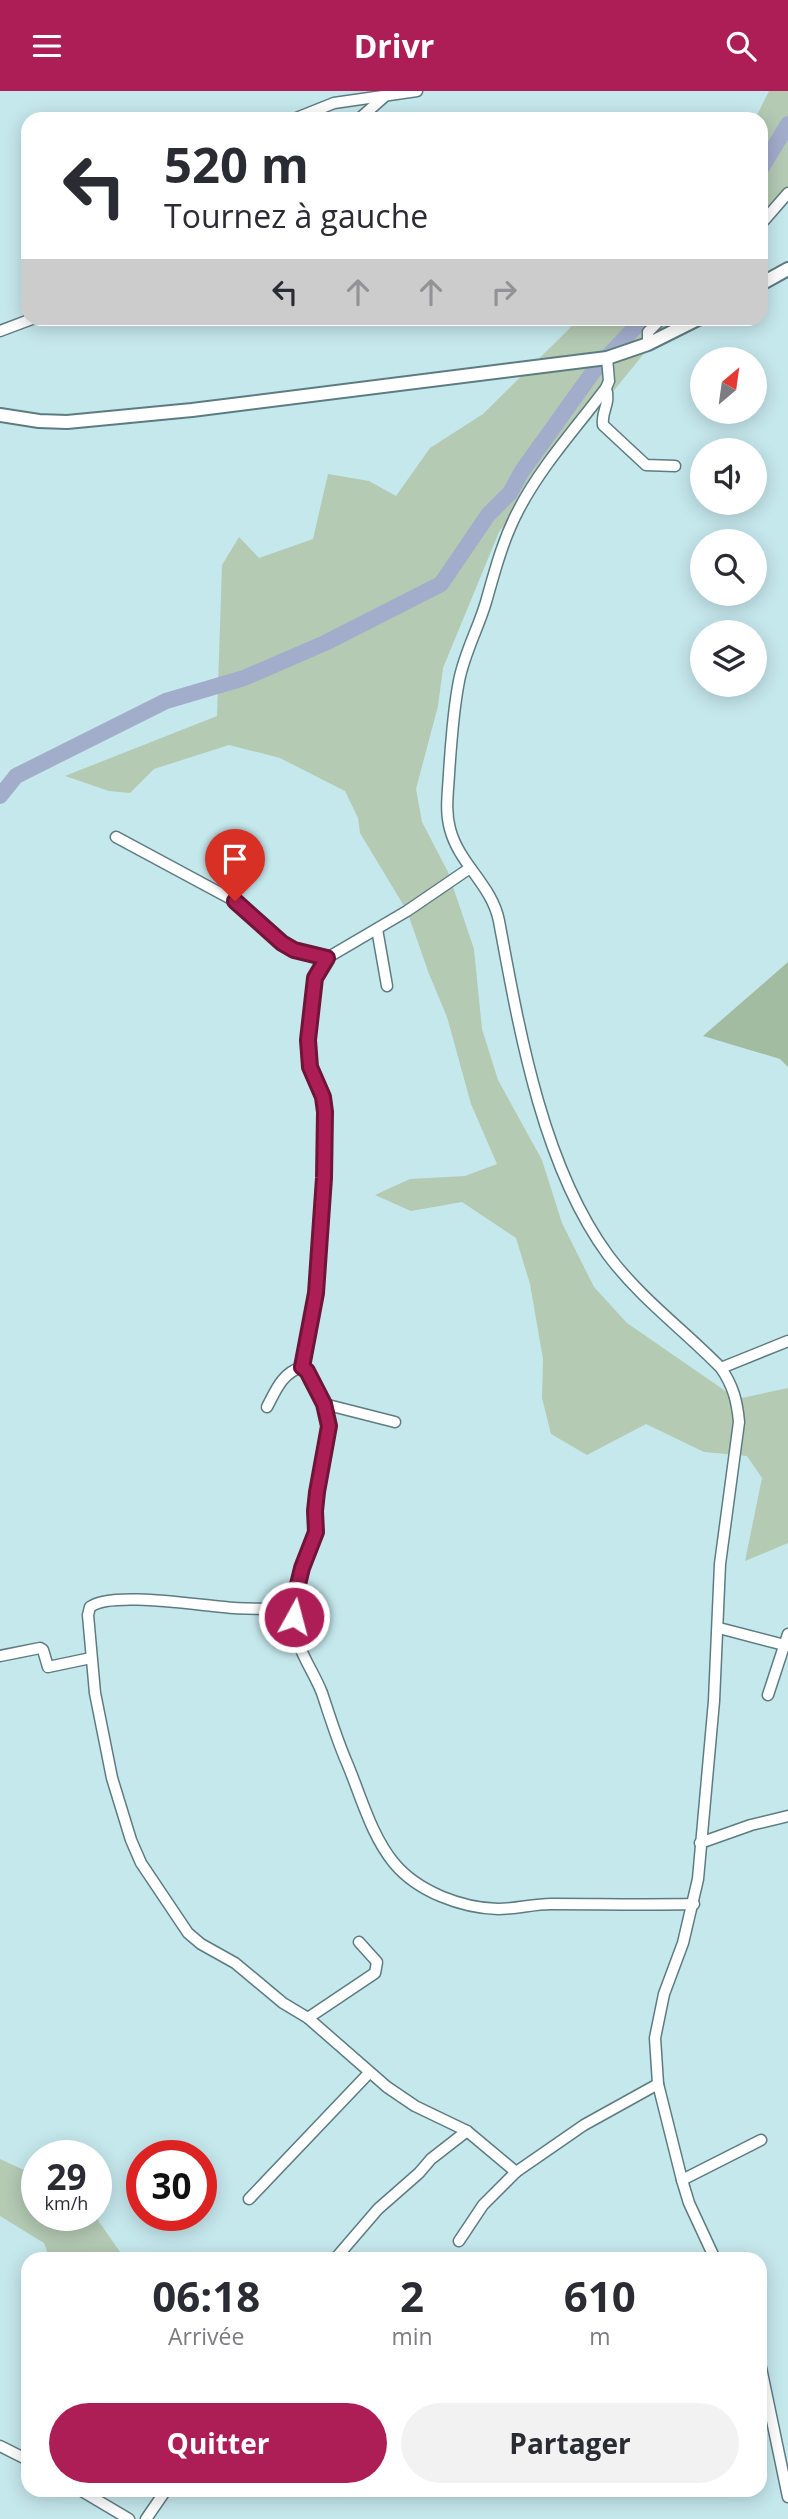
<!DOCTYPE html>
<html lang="fr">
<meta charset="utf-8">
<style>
body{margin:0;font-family:"Open Sans",sans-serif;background:#f2f2f3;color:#2b2b33;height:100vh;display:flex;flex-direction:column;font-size:26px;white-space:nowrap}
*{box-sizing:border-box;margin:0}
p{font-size:23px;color:#7c7c81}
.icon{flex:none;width:38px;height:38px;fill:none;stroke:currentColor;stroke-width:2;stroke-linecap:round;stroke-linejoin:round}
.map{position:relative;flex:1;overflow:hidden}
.panel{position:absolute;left:21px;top:2161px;width:746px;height:245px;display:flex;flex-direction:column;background:#fff;border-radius:21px;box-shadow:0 4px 18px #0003}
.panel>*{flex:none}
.top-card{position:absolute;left:21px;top:21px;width:747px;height:214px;border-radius:21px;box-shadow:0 4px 18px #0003;background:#fff;color:#2b2b33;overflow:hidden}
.needle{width:46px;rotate:29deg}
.controls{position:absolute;left:690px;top:256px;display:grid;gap:14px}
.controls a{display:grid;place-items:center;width:77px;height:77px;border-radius:50%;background:#fff;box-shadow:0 4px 18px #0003;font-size:35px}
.speed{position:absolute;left:21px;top:2049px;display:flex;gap:14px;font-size:35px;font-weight:700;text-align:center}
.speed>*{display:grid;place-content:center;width:91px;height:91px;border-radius:50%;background:#fff;box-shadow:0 4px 18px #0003;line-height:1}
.speed small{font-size:18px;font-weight:400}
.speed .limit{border:10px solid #d22;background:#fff;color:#111}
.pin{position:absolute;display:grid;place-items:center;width:60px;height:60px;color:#fff;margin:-72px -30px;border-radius:50% 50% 50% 0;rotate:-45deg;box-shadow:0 0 7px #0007}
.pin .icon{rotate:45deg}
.me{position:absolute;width:77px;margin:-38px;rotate:7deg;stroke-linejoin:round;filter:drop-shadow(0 0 5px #0008)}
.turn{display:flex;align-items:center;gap:24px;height:147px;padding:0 28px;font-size:32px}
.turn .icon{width:91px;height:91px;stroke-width:2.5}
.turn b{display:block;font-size:49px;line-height:60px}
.lanes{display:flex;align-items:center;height:66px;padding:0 28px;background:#0003;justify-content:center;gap:35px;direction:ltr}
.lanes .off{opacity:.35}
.eta{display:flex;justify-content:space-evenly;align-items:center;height:119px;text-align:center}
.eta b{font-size:42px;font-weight:700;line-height:49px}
.primary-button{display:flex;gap:14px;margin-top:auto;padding:14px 28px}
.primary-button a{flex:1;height:80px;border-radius:42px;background:#ad1e56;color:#fff;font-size:28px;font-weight:700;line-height:80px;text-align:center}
.primary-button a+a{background:#f2f2f3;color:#2b2b33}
header{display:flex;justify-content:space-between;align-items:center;height:91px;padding:0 28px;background:#ad1e56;color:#fff;font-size:32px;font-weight:700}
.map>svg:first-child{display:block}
.green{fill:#b4cab3}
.forest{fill:#a2bca1}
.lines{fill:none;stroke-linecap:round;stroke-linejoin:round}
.river{stroke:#a2adcc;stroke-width:16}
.minor-casing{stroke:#5d7c81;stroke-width:13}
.major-casing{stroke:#5d7c81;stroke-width:16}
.minor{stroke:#fff;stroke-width:10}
.major{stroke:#fff;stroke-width:12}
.route-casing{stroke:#701438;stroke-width:18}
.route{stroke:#ad1e56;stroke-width:12}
</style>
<header><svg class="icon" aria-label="menu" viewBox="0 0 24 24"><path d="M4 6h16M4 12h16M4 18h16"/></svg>Drivr<svg class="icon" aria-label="search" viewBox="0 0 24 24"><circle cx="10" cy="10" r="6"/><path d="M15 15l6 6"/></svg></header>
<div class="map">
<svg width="788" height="2428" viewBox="0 0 788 2428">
<rect width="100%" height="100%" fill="#c5e8ed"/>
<!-- green -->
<g class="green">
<polygon points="769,0 788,0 788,104 761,127 761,28 755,28"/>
<polygon points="577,228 672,228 499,441 443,577 438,615 416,698 422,731 448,781 474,858 482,938 498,989 542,1069 562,1132 594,1196 627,1232 737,1308 788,1297 788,1452 745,1470 762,1387 747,1365 704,1361 646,1333 587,1364 551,1343 542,1307 543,1268 530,1193 516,1147 462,1111 411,1120 375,1104 410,1088 465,1085 497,1073 471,1013 447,926 429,883 407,820 360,742 358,727 345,700 280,667 229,654 154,678 130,702 109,700 65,685 217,625 222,474 239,446 259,467 313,448 328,383 369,390 396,405 430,357 483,323 569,238"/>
<polygon points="0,2068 37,2085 37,2124 95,2125 125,2168 50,2168 44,2152 0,2125"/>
</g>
<!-- forest -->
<polygon class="forest" points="788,871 788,976 780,968 703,945"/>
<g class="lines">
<!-- river -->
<g class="river">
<polyline points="761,78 788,33"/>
<polyline points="0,705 16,685 166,610 244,587 325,552 441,493 488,424 510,402 522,380 593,281 643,228"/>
</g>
<!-- minor casing -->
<g class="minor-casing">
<g id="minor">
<polyline points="294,28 334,12 417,0"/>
<polyline points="359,28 384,6"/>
<polyline points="761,133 788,102"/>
<polyline points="0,240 32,228"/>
<polyline points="648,253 648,241 661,228"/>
<path d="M607 267 609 290 606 297C577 336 542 374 519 418 503 448 495 479 486 511 478 538 464 563 459 590 453 620 451 652 449 683 448 702 445 720 450 738 459 773 492 794 499 830 519 938 542 1074 608 1164 640 1207 684 1239 721 1277 733 1295 737 1309 739 1331L720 1473 714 1610 698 1788 683 1852 664 1903 655 1947 658 1993 682 2089 689 2112 715 2168"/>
<path d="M606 297C611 313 601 320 603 334L646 374 675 375"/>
<polyline points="116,746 235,810 282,852 294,859 327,867"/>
<path d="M470 777 407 820 327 867 317 881 308 949 310 976 323 1006 325 1021 324 1087 316 1202 302 1276C309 1282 312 1291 316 1298 338 1341 323 1357 317 1400 315 1414 319 1431 316 1442 309 1471 294 1490 294 1524 294 1558 311 1574 322 1602 330 1626 337 1649 347 1672 361 1705 371 1744 394 1772 418 1801 462 1817 498 1818 516 1818 533 1813 551 1813 598 1813 646 1814 694 1813"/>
<polyline points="377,838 387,895"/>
<polyline points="721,1277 788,1250"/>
<polyline points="324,1313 395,1331"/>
<path d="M267 1316C276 1299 282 1282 302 1276"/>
<path d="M294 1518C271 1517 247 1519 224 1516 196 1514 110 1500 90 1516L88 1524 95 1602 112 1687 131 1749 141 1772 188 1842 201 1853 235 1872 283 1912 308 1927 387 1996 415 2015 467 2040 516 2081"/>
<polyline points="719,1537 788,1555"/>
<polyline points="0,1565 40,1557 43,1559 48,1576 91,1567"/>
<polyline points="768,1604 788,1543"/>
<polyline points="700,1752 751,1734 788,1725"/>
<polyline points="308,1927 375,1882 377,1871 359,1851"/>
<polyline points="682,2089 761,2049"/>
<polyline points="249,2108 369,1982"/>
<polyline points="459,2150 483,2114 516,2081 584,2034 658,1993"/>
<polyline points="335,2168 378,2118 419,2082 431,2068 467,2040"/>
<polyline points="760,2272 788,2406"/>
<polyline points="0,2355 28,2369"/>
<polyline points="80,2399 129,2428"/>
<polyline points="146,2428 166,2399"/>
</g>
</g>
<!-- major casing -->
<g class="major-casing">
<g id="major">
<polyline points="761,193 788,178"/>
<polyline points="0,324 39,330 67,331 192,319 607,267 648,253 698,228"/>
</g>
</g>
<!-- minor -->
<use href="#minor" class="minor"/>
<!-- major -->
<use href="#major" class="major"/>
</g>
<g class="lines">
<!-- route casing -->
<g class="route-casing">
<polyline id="route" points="235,810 282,852 294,859 327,867 315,887 308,949 310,976 323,1006 325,1021 324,1087 316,1202 302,1276 307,1280 324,1313 329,1335 317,1401 315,1420 316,1441 302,1477 295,1506 294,1526"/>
</g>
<!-- route -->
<use href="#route" class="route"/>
</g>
</svg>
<div class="controls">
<a><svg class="needle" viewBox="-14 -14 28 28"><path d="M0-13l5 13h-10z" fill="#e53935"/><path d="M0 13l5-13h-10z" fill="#7c7c81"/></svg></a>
<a><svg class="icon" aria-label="sound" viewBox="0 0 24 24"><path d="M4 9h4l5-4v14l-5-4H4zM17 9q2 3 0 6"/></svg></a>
<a><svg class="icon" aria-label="search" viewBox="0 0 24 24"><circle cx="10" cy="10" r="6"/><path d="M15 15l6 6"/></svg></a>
<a><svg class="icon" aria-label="layers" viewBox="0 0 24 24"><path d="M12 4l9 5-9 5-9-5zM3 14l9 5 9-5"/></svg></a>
</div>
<div class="speed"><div>29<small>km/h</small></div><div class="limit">30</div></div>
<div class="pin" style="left:235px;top:810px;background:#d93025"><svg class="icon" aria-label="arrive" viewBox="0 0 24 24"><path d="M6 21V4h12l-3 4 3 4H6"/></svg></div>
<svg class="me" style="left:294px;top:1526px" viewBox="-20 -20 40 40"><circle r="17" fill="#ad1e56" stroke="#fff" stroke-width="3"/><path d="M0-11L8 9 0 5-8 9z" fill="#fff"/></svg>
<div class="top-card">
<div class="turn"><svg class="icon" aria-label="left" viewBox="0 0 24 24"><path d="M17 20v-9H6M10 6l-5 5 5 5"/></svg><div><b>520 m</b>Tournez à gauche</div></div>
<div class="lanes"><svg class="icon" aria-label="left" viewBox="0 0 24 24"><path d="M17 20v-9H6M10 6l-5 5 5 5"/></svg><svg class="icon off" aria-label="ahead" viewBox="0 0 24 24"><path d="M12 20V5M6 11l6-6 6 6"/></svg><svg class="icon off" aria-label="ahead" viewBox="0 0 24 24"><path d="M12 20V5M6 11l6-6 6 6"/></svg><svg class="icon off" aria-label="right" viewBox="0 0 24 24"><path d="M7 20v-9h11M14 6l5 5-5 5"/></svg></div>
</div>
<section class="panel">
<div class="eta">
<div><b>06:18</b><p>Arrivée</p></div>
<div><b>2</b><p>min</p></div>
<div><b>610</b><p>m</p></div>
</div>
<div class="primary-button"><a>Quitter</a><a>Partager</a></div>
</section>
</div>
